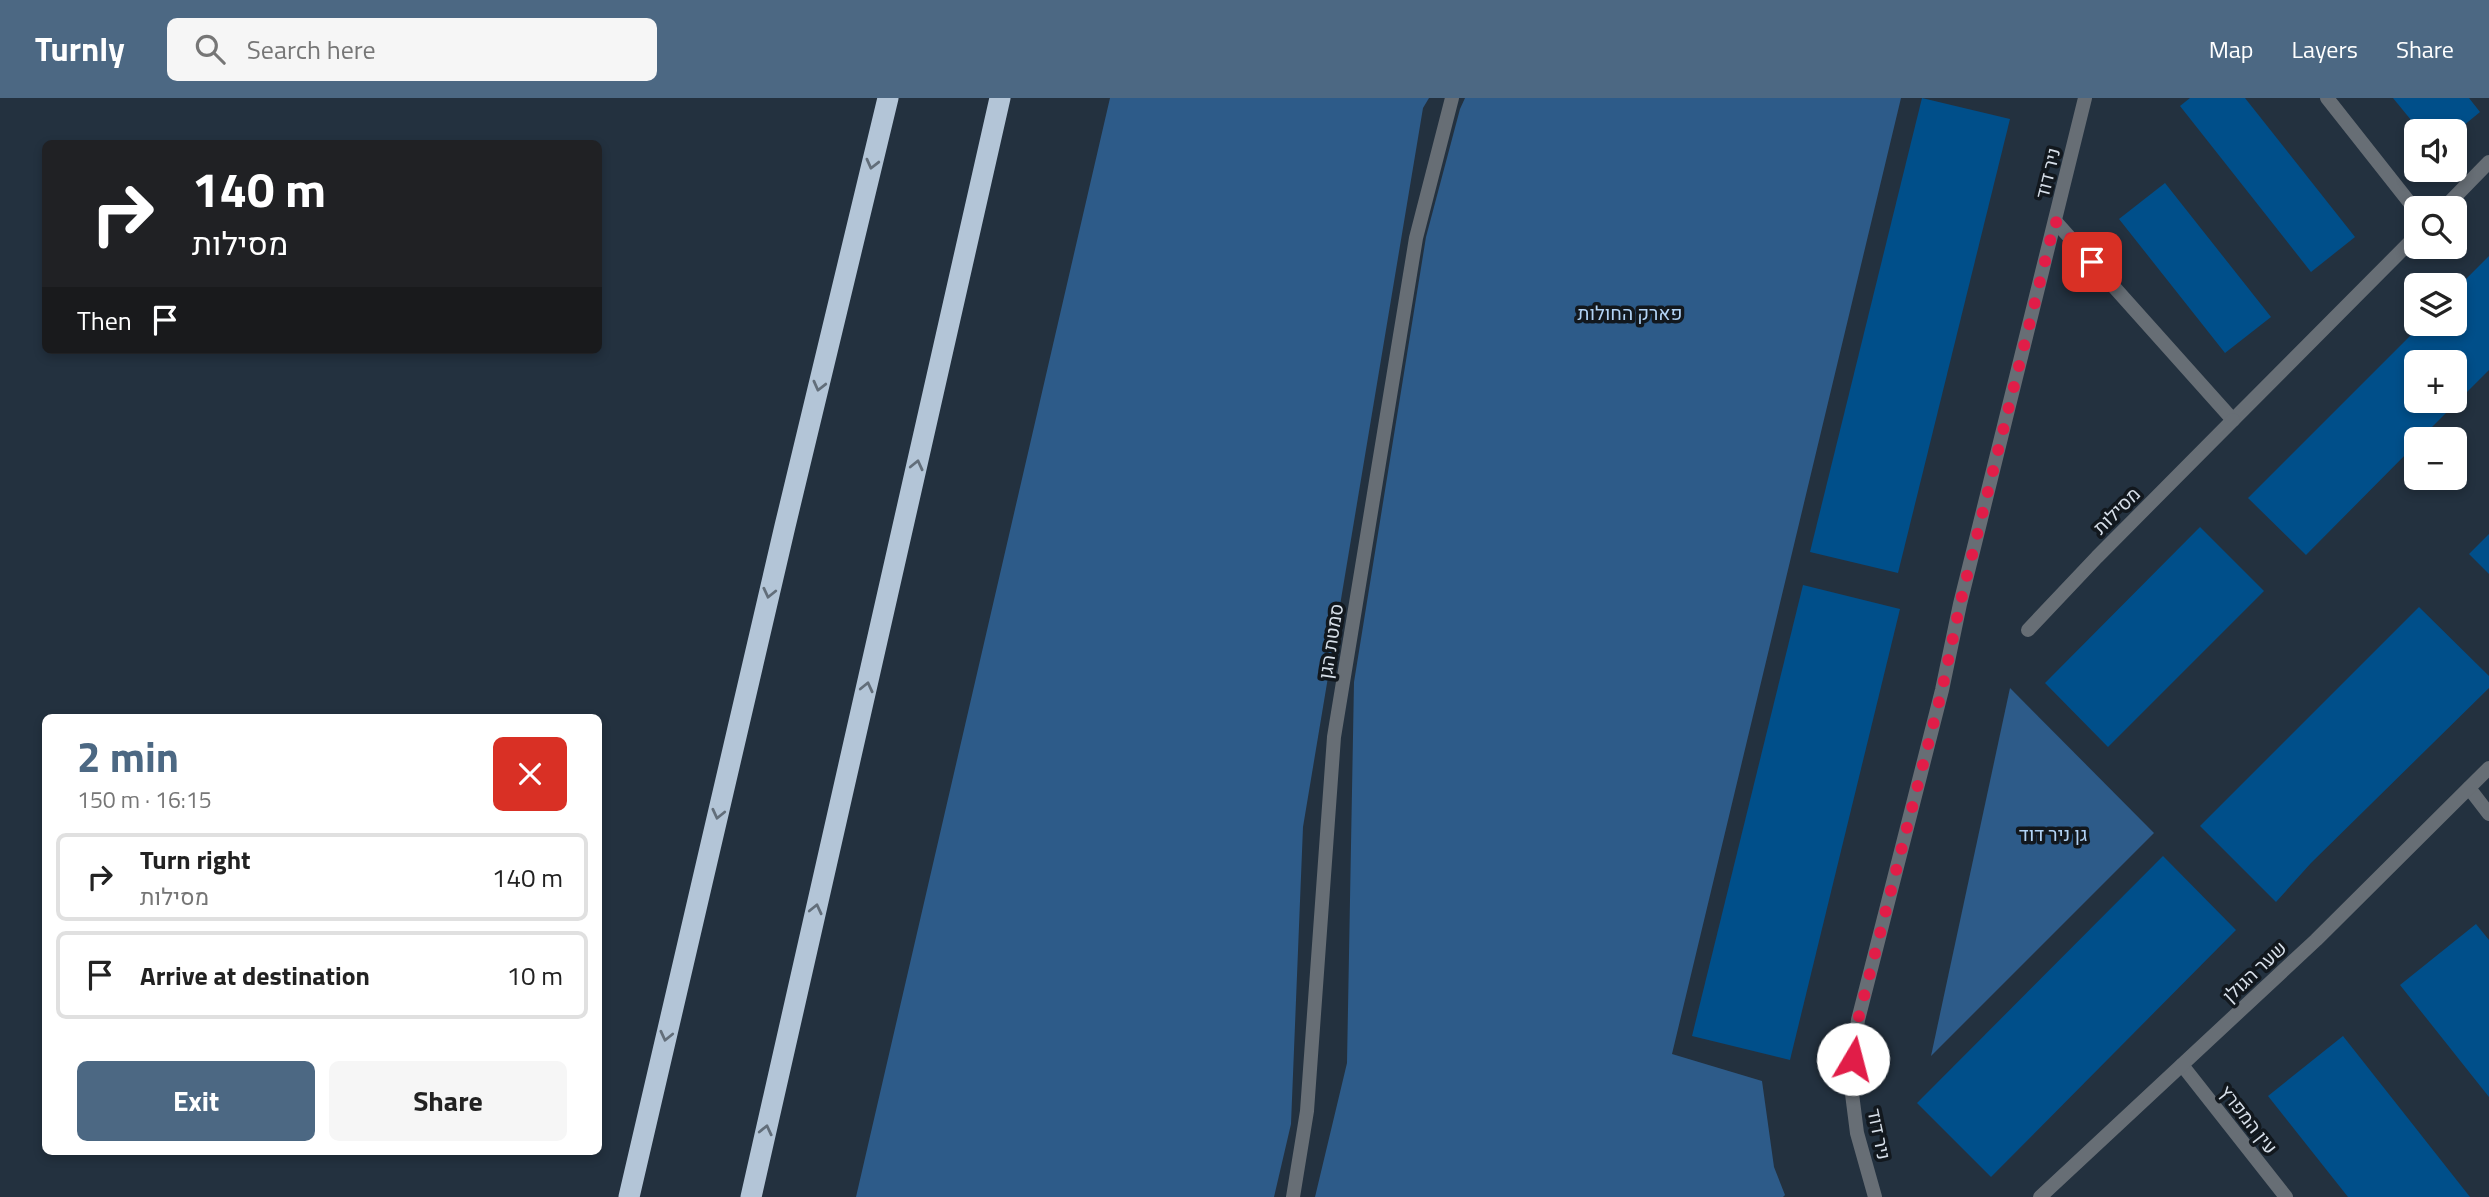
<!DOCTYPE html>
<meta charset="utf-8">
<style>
body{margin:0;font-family:"Titillium Web",Heebo,sans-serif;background:#f6f6f6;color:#222;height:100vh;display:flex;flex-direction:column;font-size:26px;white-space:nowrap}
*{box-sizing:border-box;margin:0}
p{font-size:23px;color:#767676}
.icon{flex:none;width:38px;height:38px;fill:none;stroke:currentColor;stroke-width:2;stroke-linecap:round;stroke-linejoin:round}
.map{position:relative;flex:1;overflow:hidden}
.details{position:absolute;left:42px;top:616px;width:560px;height:441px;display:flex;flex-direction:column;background:#fff;border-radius:10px;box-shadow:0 4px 10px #0003}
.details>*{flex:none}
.banner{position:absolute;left:42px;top:42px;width:560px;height:214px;border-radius:10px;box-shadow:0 4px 10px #0003;background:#202124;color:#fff;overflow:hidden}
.controls{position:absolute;left:2404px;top:21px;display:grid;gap:14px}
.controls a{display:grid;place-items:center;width:63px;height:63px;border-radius:10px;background:#fff;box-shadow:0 4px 10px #0003;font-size:35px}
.pin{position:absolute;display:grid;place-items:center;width:60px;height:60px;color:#fff;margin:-30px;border-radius:14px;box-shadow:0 4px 10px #0006}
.me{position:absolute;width:77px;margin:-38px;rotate:8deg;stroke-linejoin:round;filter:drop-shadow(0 0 5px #0008)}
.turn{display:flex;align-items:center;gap:24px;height:147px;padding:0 35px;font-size:32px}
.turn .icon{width:91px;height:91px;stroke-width:2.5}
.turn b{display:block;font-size:49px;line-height:60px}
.then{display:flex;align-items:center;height:66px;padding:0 35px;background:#0003;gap:14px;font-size:26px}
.round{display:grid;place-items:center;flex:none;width:74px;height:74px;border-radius:10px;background:#f6f6f6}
.overview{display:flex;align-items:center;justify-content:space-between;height:119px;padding:0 35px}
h1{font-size:42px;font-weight:700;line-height:52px;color:#4c6883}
.action{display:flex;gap:14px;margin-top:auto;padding:14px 35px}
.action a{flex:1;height:80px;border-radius:10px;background:#4c6883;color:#fff;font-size:28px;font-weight:700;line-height:80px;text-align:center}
.action a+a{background:#f6f6f6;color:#222}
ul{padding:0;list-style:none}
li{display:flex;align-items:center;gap:21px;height:88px;margin:0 14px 10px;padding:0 21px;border:4px solid #e0e0e0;border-radius:10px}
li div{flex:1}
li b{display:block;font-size:26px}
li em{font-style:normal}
header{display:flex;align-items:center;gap:42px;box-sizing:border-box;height:98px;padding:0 35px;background:#4c6883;color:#fff}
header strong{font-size:33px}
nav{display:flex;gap:38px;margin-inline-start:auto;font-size:24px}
.search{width:490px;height:63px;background:#f6f6f6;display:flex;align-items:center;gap:18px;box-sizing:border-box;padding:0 24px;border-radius:10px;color:#767676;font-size:26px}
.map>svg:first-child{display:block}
.green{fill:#2d5b89}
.building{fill:#004f8a;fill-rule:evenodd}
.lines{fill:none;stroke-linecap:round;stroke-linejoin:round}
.lane{stroke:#676e75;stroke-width:14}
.street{stroke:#676e75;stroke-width:14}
.highway{stroke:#b3c5d7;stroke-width:21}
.oneway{stroke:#626e7a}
.route{stroke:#e11d48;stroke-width:12;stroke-dasharray:0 21.6}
.labels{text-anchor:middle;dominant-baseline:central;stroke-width:7;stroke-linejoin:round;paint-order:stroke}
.street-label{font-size:19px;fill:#d7dfe9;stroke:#12181e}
.park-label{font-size:19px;fill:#b2d3f5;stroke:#12181e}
</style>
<header>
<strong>Turnly</strong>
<div class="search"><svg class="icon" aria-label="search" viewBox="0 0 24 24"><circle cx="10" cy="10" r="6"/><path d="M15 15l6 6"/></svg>Search here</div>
<nav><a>Map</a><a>Layers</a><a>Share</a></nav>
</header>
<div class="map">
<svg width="2489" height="1099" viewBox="0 0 2489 1099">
<rect width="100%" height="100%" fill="#23313f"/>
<!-- green -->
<g class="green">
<polygon points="1110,0 1429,0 1423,10 1303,729 1291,1026 1274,1099 856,1099"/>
<polygon points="1465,0 1901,0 1672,956 1762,983 1774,1069 1785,1097 1783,1099 1315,1099 1347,965 1354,584 1426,139 1460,11"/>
<polygon points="2010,590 2154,735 1931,958"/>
</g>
<!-- building -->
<g class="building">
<polygon points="1922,0 2010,21 1898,475 1810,454"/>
<polygon points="2190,0 2245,0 2355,139 2311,174 2180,8"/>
<polygon points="2393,0 2469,0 2480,14 2457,33 2420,33"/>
<polygon points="2165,85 2271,219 2225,255 2119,121"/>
<path d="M2489 158V272L2420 341H2417V345L2306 457 2248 400 2422 226H2455V192ZM2417 264H2455V303H2417Z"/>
<polygon points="2200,429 2264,493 2108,649 2045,585"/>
<polygon points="2489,436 2489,476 2469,456"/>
<polygon points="1803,487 1900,511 1790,962 1692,938"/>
<polygon points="2419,509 2489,578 2489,590 2311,765 2276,804 2200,728"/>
<polygon points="2163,758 2236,832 1991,1079 1917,1005"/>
<polygon points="2476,826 2489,842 2489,999 2400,887"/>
<polygon points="2343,938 2470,1099 2348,1099 2268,998"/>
</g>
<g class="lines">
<!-- lane -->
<polyline class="lane" points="1293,1099 1307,1013 1334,639 1416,140 1452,0"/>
<!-- street -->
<g class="street">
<polyline points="2327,0 2417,114"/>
<polyline points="2444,110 2489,64"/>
<polyline points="2055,123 2233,322 2417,137"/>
<polyline points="2028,532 2097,459 2233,322"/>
<polyline points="2469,690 2489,716"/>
<polyline points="2182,967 2286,1099"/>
<polyline points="1875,1099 1857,1035 1850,980 1858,922 1942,592 1960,506 2085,0"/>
<polyline points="2040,1099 2316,842 2489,670"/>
</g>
<!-- highway -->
<g class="highway">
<polyline points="629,1099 785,428 888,0"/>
<polyline points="751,1099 1000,0"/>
</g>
</g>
<!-- one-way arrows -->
<defs><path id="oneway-chevron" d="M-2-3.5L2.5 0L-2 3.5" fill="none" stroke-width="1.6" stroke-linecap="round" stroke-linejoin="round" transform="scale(1.75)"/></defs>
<g class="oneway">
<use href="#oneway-chevron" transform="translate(872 66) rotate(104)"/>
<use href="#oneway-chevron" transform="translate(819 288) rotate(104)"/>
<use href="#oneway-chevron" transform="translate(917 367) rotate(-77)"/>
<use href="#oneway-chevron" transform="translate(769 495) rotate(103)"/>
<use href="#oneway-chevron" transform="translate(867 589) rotate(-77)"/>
<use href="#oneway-chevron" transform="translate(718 716) rotate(103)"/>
<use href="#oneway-chevron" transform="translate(816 811) rotate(-77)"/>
<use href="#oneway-chevron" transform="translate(666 938) rotate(103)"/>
<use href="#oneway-chevron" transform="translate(766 1032) rotate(-77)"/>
</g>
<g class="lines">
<!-- route -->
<polyline class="route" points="1853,961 1858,922 1942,592 1960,506 2055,123 2092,164"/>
</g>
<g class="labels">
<!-- street labels -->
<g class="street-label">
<text transform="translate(2047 75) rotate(-76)">ניר דוד</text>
<text transform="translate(2116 412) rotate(-45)">מסילות</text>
<text transform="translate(1330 543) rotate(-81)">סמטת הגן</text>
<text transform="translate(2254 873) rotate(-43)">שער הגולן</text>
<text transform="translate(2249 1021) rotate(52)">עין המפרץ</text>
<text transform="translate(1880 1036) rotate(78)">ניר דוד</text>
</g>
<!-- park labels -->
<g class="park-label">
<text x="1630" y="214">פארק החולות</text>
<text x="2053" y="735">גן ניר דוד</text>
</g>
</g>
</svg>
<div class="controls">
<a><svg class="icon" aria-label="sound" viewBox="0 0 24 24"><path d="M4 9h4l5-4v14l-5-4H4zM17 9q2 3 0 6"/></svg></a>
<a><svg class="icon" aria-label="search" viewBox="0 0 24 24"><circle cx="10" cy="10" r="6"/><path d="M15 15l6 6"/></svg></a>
<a><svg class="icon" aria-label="layers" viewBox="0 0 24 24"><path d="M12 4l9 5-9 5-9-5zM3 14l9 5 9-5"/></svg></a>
<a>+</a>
<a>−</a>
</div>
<div class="pin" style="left:2092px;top:164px;background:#d93025"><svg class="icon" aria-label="arrive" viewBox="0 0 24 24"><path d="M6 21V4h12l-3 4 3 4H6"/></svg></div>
<svg class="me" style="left:1853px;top:961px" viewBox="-20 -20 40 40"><circle r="19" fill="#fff"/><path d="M0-13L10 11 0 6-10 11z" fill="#e11d48"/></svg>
<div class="banner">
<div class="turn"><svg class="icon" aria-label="right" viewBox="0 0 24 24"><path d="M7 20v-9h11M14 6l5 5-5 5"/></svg><div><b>140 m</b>מסילות</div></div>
<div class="then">Then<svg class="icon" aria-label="arrive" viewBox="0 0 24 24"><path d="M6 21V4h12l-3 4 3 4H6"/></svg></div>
</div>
<section class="details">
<div class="overview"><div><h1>2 min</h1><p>150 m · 16:15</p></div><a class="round" style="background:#d93025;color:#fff"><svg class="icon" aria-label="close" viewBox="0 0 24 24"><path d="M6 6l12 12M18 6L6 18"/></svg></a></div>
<ul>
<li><svg class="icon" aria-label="right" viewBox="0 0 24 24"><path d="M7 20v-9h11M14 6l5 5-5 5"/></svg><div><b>Turn right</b><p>מסילות</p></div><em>140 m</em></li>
<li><svg class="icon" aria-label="arrive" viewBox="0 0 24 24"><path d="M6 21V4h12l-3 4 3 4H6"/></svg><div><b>Arrive at destination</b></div><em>10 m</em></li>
</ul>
<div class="action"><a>Exit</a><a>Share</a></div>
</section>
</div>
